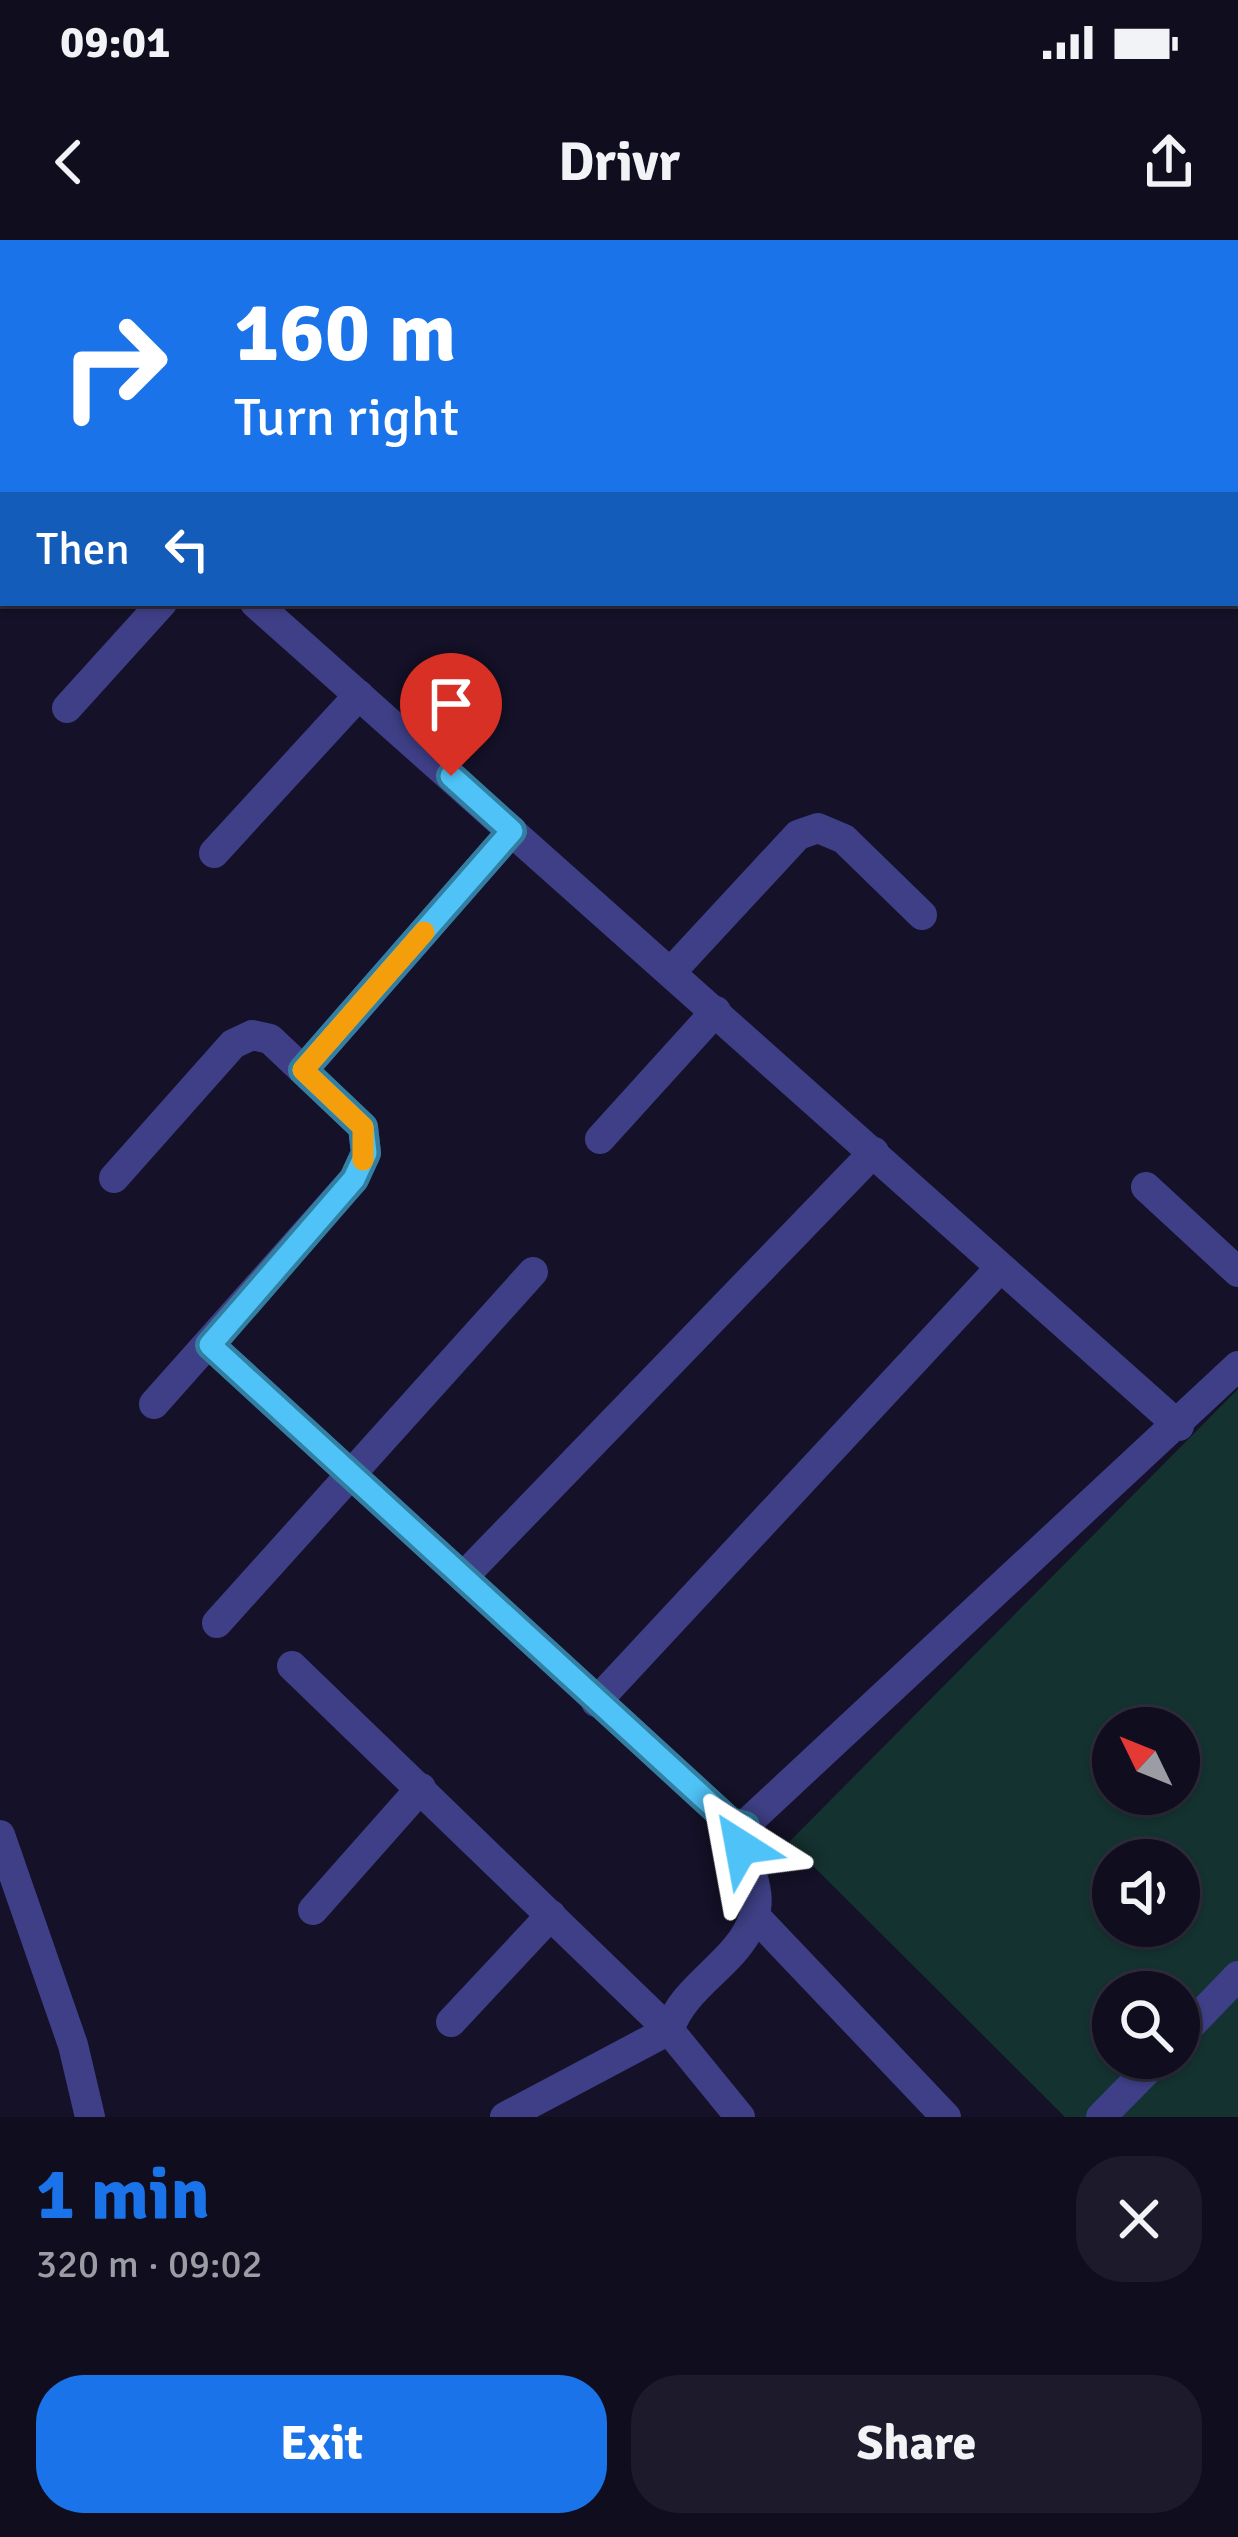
<!DOCTYPE html>
<meta charset="utf-8">
<style>
body{margin:0;font-family:Signika,sans-serif;background:#1d1b2b;color:#f1f3f6;height:100vh;display:flex;flex-direction:column;font-size:45px;white-space:nowrap}
*{box-sizing:border-box;margin:0}
p{font-size:39px;color:#9b9ca4}
.icon{flex:none;width:66px;height:66px;fill:none;stroke:currentColor;stroke-width:2;stroke-linecap:round;stroke-linejoin:round}
.map{position:relative;height:1877px;overflow:hidden}
.side{display:flex;flex-direction:column;background:#0f0d1e;flex:1}
.side>*{flex:none}
.banner{position:absolute;left:0px;top:0px;width:1239px;height:366px;box-shadow:0 3px 9px #0004,0 0 0 3px #2f2d3c;background:#1a73e8;color:#fff;overflow:hidden}
.needle{width:78px;rotate:313deg}
.tools{position:absolute;left:1092px;top:1467px;display:grid;gap:24px}
.tools a{display:grid;place-items:center;width:108px;height:108px;border-radius:50%;background:#0f0d1e;box-shadow:0 3px 9px #0004,0 0 0 3px #2f2d3c;font-size:60px}
.pin{position:absolute;display:grid;place-items:center;width:102px;height:102px;color:#fff;margin:-123px -51px;border-radius:50% 50% 50% 0;rotate:-45deg;box-shadow:0 0 12px #0007}
.pin .icon{rotate:45deg}
.me{position:absolute;width:132px;margin:-66px;rotate:326deg;stroke-linejoin:round;filter:drop-shadow(0 0 9px #0008)}
.turn{display:flex;align-items:center;gap:42px;height:252px;padding:0 36px;font-size:54px}
.turn .icon{width:156px;height:156px;stroke-width:2.5}
.turn b{display:block;font-size:84px;line-height:102px}
.then{display:flex;align-items:center;height:114px;padding:0 36px;background:#0003;gap:24px;font-size:45px}
.round{display:grid;place-items:center;flex:none;width:126px;height:126px;border-radius:48px;background:#1d1b2b}
.head{display:flex;align-items:center;justify-content:space-between;height:204px;padding:0 36px}
h1{font-size:72px;font-weight:700;line-height:90px;color:#1a73e8}
.primary-button{display:flex;gap:24px;margin-top:auto;padding:24px 36px}
.primary-button a{flex:1;height:138px;border-radius:48px;background:#1a73e8;color:#fff;font-size:48px;font-weight:700;line-height:138px;text-align:center}
.primary-button a+a{background:#1d1b2b;color:#f1f3f6}
.status{display:flex;justify-content:space-between;align-items:center;height:84px;padding:0 60px;background:#0f0d1e;direction:ltr}
.status svg{height:33px;fill:currentColor}
header{display:flex;justify-content:space-between;align-items:center;height:156px;padding:0 36px;background:#0f0d1e;font-size:54px;font-weight:700}
.map>svg:first-child{display:block}
.green{fill:#143230;fill-rule:evenodd}
.lines{fill:none;stroke-linecap:round;stroke-linejoin:round}
.minor{stroke:#3e3f86;stroke-width:30}
.route-casing{stroke:#337fa1;stroke-width:30}
.route{stroke:#4fc3f7;stroke-width:21}
.slow{stroke:#f59e0b;stroke-width:21}
</style>
<div class="status"><b>09:01</b><svg viewBox="0 0 49 12"><path d="M0 12V9h3v3zM5 12V6h3v6zM10 12V3h3v9zM15 12V0h3v12zM26 1h20v11H26zM47 4h2v5h-2z"/></svg></div>
<header><svg class="icon" aria-label="back" viewBox="0 0 24 24"><path d="M15 5l-7 7 7 7"/></svg>Drivr<svg class="icon" aria-label="share" viewBox="0 0 24 24"><path d="M12 15V3M7 8l5-5 5 5M5 13v7h14v-7"/></svg></header>
<div class="map">
<svg width="1238" height="1877" viewBox="0 0 1238 1877">
<rect width="100%" height="100%" fill="#141128"/>
<!-- green -->
<path class="green" d="M1238 1149V1877H1065L789 1602ZM1113 1488H1179V1554H1113ZM1113 1620H1179V1686H1113ZM1113 1752H1179V1818H1113Z"/>
<g class="lines">
<!-- minor -->
<g class="minor">
<polyline points="687,0 690,3"/>
<polyline points="1079,0 1082,3"/>
<polyline points="228,3 230,0"/>
<polyline points="488,3 491,0"/>
<polyline points="874,3 877,0"/>
<polyline points="1111,3 1114,0"/>
<polyline points="1236,129 1238,127"/>
<polyline points="0,130 3,133"/>
<polyline points="0,244 3,240"/>
<polyline points="255,363 1179,1186"/>
<polyline points="67,468 162,363"/>
<polyline points="214,613 359,455"/>
<polyline points="671,732 798,595 818,588 844,599 922,675"/>
<polyline points="303,830 512,591"/>
<polyline points="600,899 716,771"/>
<polyline points="114,938 233,804 252,795 270,799 363,887 366,913 354,939 154,1164"/>
<polyline points="1146,947 1238,1032"/>
<polyline points="210,1105 731,1583 745,1585"/>
<polyline points="465,1335 874,912"/>
<polyline points="217,1383 533,1032"/>
<polyline points="292,1426 669,1790 740,1877"/>
<polyline points="596,1462 1000,1028"/>
<polyline points="0,1595 73,1805 90,1877"/>
<polyline points="313,1670 421,1548"/>
<polyline points="755,1676 946,1877"/>
<polyline points="451,1782 551,1675"/>
<polyline points="1179,1797 1238,1736"/>
<path d="M505 1877 669 1790C685 1743 738 1724 754 1677 765 1647 739 1617 745 1585L1238 1126"/>
<polyline points="1101,1877 1159,1818"/>
</g>
</g>
<g class="lines">
<!-- route casing -->
<g class="route-casing">
<polyline id="route" points="451,536 512,591 303,830 363,887 366,913 354,939 210,1105 730,1582 745,1586 741,1607"/>
</g>
<!-- route -->
<use href="#route" class="route"/>
<!-- slow -->
<polyline class="slow" points="363,920 363,887 303,830 424,692"/>
</g>
</svg>
<div class="tools">
<a><svg class="needle" viewBox="-14 -14 28 28"><path d="M0-13l5 13h-10z" fill="#e53935"/><path d="M0 13l5-13h-10z" fill="#9b9ca4"/></svg></a>
<a><svg class="icon" aria-label="sound" viewBox="0 0 24 24"><path d="M4 9h4l5-4v14l-5-4H4zM17 9q2 3 0 6"/></svg></a>
<a><svg class="icon" aria-label="search" viewBox="0 0 24 24"><circle cx="10" cy="10" r="6"/><path d="M15 15l6 6"/></svg></a>
</div>
<div class="pin" style="left:451px;top:536px;background:#d93025"><svg class="icon" aria-label="arrive" viewBox="0 0 24 24"><path d="M6 21V4h12l-3 4 3 4H6"/></svg></div>
<svg class="me" style="left:741px;top:1607px" viewBox="-20 -20 40 40"><path d="M0-17L14 15 0 8-14 15z" fill="#4fc3f7" stroke="#fff" stroke-width="4"/></svg>
<div class="banner">
<div class="turn"><svg class="icon" aria-label="right" viewBox="0 0 24 24"><path d="M7 20v-9h11M14 6l5 5-5 5"/></svg><div><b>160 m</b>Turn right</div></div>
<div class="then">Then<svg class="icon" aria-label="left" viewBox="0 0 24 24"><path d="M17 20v-9H6M10 6l-5 5 5 5"/></svg></div>
</div>
</div>
<section class="side">
<div class="head"><div><h1>1 min</h1><p>320 m · 09:02</p></div><a class="round"><svg class="icon" aria-label="close" viewBox="0 0 24 24"><path d="M6 6l12 12M18 6L6 18"/></svg></a></div>
<div class="primary-button"><a>Exit</a><a>Share</a></div>
</section>
